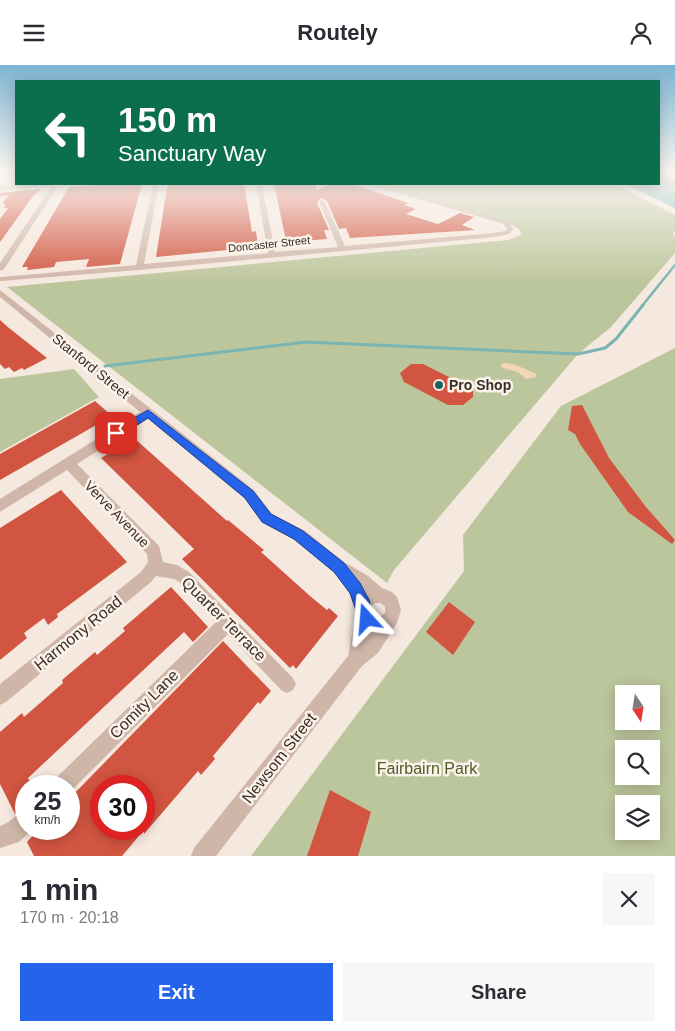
<!DOCTYPE html>
<meta charset="utf-8">
<style>
body{margin:0;font-family:Helvetica,sans-serif;background:#f7f7f7;color:#2b2b33;height:100vh;display:flex;flex-direction:column;font-size:19px;white-space:nowrap}
*{box-sizing:border-box;margin:0}
p{font-size:16px;color:#7c7c81}
.icon{flex:none;width:28px;height:28px;fill:none;stroke:currentColor;stroke-width:2;stroke-linecap:round;stroke-linejoin:round}
.map{position:relative;height:791px;overflow:hidden}
.drawer{display:flex;flex-direction:column;background:#fff;flex:1}
.drawer>*{flex:none}
.guide{position:absolute;left:15px;top:15px;width:645px;height:105px;border-radius:0px;box-shadow:0 2px 12px #0003;background:#0b6e4f;color:#fff;overflow:hidden}
.needle{width:32px;rotate:168deg}
.fabs{position:absolute;left:615px;top:620px;display:grid;gap:10px}
.fabs a{display:grid;place-items:center;width:45px;height:45px;border-radius:0px;background:#fff;box-shadow:0 2px 12px #0003;font-size:25px}
.speed{position:absolute;left:15px;top:710px;display:flex;gap:10px;font-size:25px;font-weight:700;text-align:center}
.speed>*{display:grid;place-content:center;width:65px;height:65px;border-radius:50%;background:#fff;box-shadow:0 2px 12px #0003;line-height:1}
.speed small{font-size:12px;font-weight:400}
.speed .limit{border:8px solid #d22;background:#fff;color:#111}
.pin{position:absolute;display:grid;place-items:center;width:42px;height:42px;color:#fff;margin:-21px;border-radius:10px;box-shadow:0 2px 8px #0006}
.me{position:absolute;width:55px;margin:-28px;rotate:341deg;stroke-linejoin:round;filter:drop-shadow(0 0 4px #0008)}
.turn{display:flex;align-items:center;gap:18px;height:105px;padding:0 20px;font-size:22px}
.turn .icon{width:65px;height:65px;stroke-width:2.5}
.turn b{display:block;font-size:35px;line-height:42px}
.round{display:grid;place-items:center;flex:none;width:52px;height:52px;border-radius:0px;background:#f7f7f7}
.summary{display:flex;align-items:center;justify-content:space-between;height:85px;padding:0 20px}
h1{font-size:30px;font-weight:700;line-height:38px}
.action{display:flex;gap:10px;margin-top:auto;padding:10px 20px}
.action a{flex:1;height:58px;border-radius:0px;background:#2563eb;color:#fff;font-size:20px;font-weight:700;line-height:58px;text-align:center}
.action a+a{background:#f7f7f7;color:#2b2b33}
header{display:flex;justify-content:space-between;align-items:center;height:65px;padding:0 20px;background:#fff;font-size:22px;font-weight:700}
.map>svg:first-child{display:block}
.green{fill:#bcc69c;fill-rule:evenodd}
.sand{fill:#f3d6b2}
.water{fill:#7ab5b2}
.lines{fill:none;stroke-linecap:round;stroke-linejoin:round}
.stream-far1{stroke:#7ab5b2;stroke-width:2.5}
.stream{stroke:#7ab5b2;stroke-width:3}
.building{fill:#d15540;fill-rule:evenodd}
.minor{fill:#cfb6a8;fill-rule:evenodd}
.route{fill:#2563eb;stroke:#184099}
.poi-dot{fill:#1a615f;stroke:#fcf3eb;stroke-width:2}
.labels{text-anchor:middle;dominant-baseline:central;stroke-width:5;stroke-linejoin:round;paint-order:stroke}
.far-street-label{font-size:11px;fill:#3b2d29;stroke:#fcf3eb}
.street-label{font-size:14px;fill:#3b2d29;stroke:#fcf3eb}
.poi-label{font-size:14px;font-weight:bold;fill:#3b2d29;stroke:#fcf3eb;text-anchor:start}
.near-street-label{font-size:16px;fill:#3b2d29;stroke:#fcf3eb}
.near-park-label{font-size:16px;fill:#4e5c2a;stroke:#fcf3eb}
</style>
<header><svg class="icon" aria-label="menu" viewBox="0 0 24 24"><path d="M4 6h16M4 12h16M4 18h16"/></svg>Routely<svg class="icon" aria-label="person" viewBox="0 0 24 24"><circle cx="12" cy="8" r="4"/><path d="M4 21q1-7 8-7t8 7"/></svg></header>
<div class="map">
<svg width="675" height="791" viewBox="0 0 675 791">
<rect width="100%" height="100%" fill="#f5e8de"/>
<!-- green -->
<g class="green">
<polygon points="373,119 614,119 675,150 675,166 672,169 675,170 675,188 611,262 578,289 394,505 387,518 7,222 508,175 521,170 520,165 509,158"/>
<path d="M675 283V791H251L464 506 463 470 561 341ZM624 629H651V656H624ZM624 684H651V711H624ZM624 739H651V766H624Z"/>
<polygon points="74,304 99,332 0,387 0,314"/>
</g>
<!-- sand -->
<polygon class="sand" points="506,298 516,300 536,309 536,312 526,314 518,307 502,303 501,299"/>
<!-- water -->
<polygon class="water" points="659,108 675,114 675,143 625,119 659,119"/>
<g class="lines">
<!-- stream-far1 -->
<polyline class="stream-far1" points="642,241 675,200"/>
<!-- stream -->
<polyline class="stream" points="105,301 306,277 578,289 605,283 616,274 643,240"/>
</g>
<!-- building -->
<g class="building">
<polygon points="114,119 142,119 120,199 86,202 89,194 56,197 54,202 27,205 28,202 22,202 69,122"/>
<polygon points="170,119 244,119 252,167 256,166 258,182 156,192 167,123"/>
<polygon points="274,119 316,119 316,125 331,119 352,119 408,138 404,140 416,144 406,149 438,159 460,148 474,152 462,160 475,165 350,173 346,163 339,164 327,136 321,133 317,138 329,165 324,165 327,174 300,176 301,179 287,180"/>
<polygon points="41,124 34,130 0,177 0,154 8,143 4,143 6,140 3,140 5,138 3,138 9,130 0,131 0,128"/>
<polygon points="0,255 9,263 47,293 24,305 22,303 14,307 9,302 5,304 0,299"/>
<polygon points="411,299 423,299 453,314 455,313 469,321 473,326 473,332 463,340 448,340 404,317 400,308"/>
<polygon points="95,336 112,351 0,415 0,389"/>
<polygon points="582,340 609,393 646,442 675,475 672,479 628,447 580,379 575,369 568,365 572,341"/>
<polygon points="134,373 227,456 228,455 264,485 261,487 310,531 327,545 329,543 338,551 296,604 293,600 290,603 182,494 194,484 101,393"/>
<polygon points="61,425 127,497 57,549 58,552 48,560 44,553 24,568 27,573 0,595 0,463"/>
<polygon points="171,522 208,562 193,577 184,567 28,713 32,721 26,721 26,742 15,749 0,719 0,667 22,648 24,652 63,618 62,615 95,587 97,590 125,566 123,563"/>
<polygon points="449,537 475,557 453,590 426,567"/>
<path d="M223 576 271 626 260 639 258 637 213 691 215 694 201 710 198 706 144 769V765L122 791H34L27 777 39 764H69V734ZM101 721H144V764H101Z"/>
<polygon points="330,725 371,747 358,791 307,791"/>
</g>
<g class="lines">
<!-- minor -->
<g class="minor">
<polygon points="39,119 64,119 58,121 4,204 0,206 0,198 52,121 0,125 0,121"/>
<polygon points="153,119 159,119 144,199 268,188 256,119 262,119 275,187 338,182 319,137 322,135 325,137 345,181 494,168 505,166 507,164 504,159 366,119 374,119 509,157 513,164 509,169 494,172 139,205 0,216 0,212 2,212 136,200"/>
<path d="M0 225 254 425 272 449 304 465 344 497 368 511 382 523 392 527 397 532 401 545 397 558 378 588 362 601 216 791H191L194 783 348 591 356 550 355 541 349 528 335 508 294 475 262 457 244 433 148 354 77 399 159 481 163 497 177 500 189 507 293 613 296 619 293 625 287 628 281 625 228 569 69 728V721H52L55 714 216 557 179 517 174 514 156 511 151 517 6 637 0 640V619L141 507 148 497 147 489 67 405 0 447V434L140 347 0 232ZM375 538H381L385 542V548L381 551H375L371 548V542Z"/>
<path d="M26 745V764H33L19 777 0 783V761C10 758 16 749 26 745Z"/>
</g>
</g>
<!-- sky -->
<linearGradient id="sky" x2="0" y2="1"><stop stop-color="#7cb4d2"/><stop offset="0.49" stop-color="#faf5f0"/><stop offset="1" stop-color="#faf5f0" stop-opacity="0"/></linearGradient>
<rect width="675" height="219" fill="url(#sky)"/>
<!-- route -->
<polygon class="route" points="148,345 253,426 271,449 303,466 344,498 360,518 369,535 374,554 372,560 367,562 361,560 350,528 334,507 294,474 262,457 245,433 148,353 120,371 113,371 111,368 113,365"/>
<!-- markers -->
<circle class="poi-dot" cx="439" cy="320" r="5"/>
<g class="labels">
<!-- far-street labels -->
<g class="far-street-label">
<text transform="translate(269 179) rotate(-6)">Doncaster Street</text>
</g>
<!-- street labels -->
<g class="street-label">
<text transform="translate(91 301) rotate(39)">Stanford Street</text>
<text transform="translate(117 449) rotate(46)">Verve Avenue</text>
</g>
<!-- poi labels -->
<g class="poi-label">
<text x="449" y="320">Pro Shop</text>
</g>
<!-- near-street labels -->
<g class="near-street-label">
<text transform="translate(224 554) rotate(45)">Quarter Terrace</text>
<text transform="translate(78 568) rotate(-39)">Harmony Road</text>
<text transform="translate(144 639) rotate(-45)">Comity Lane</text>
<text transform="translate(279 693) rotate(-52)">Newsom Street</text>
</g>
<!-- near-park labels -->
<g class="near-park-label">
<text x="427" y="703">Fairbairn Park</text>
</g>
</g>
</svg>
<div class="fabs">
<a><svg class="needle" viewBox="-14 -14 28 28"><path d="M0-13l5 13h-10z" fill="#e53935"/><path d="M0 13l5-13h-10z" fill="#7c7c81"/></svg></a>
<a><svg class="icon" aria-label="search" viewBox="0 0 24 24"><circle cx="10" cy="10" r="6"/><path d="M15 15l6 6"/></svg></a>
<a><svg class="icon" aria-label="layers" viewBox="0 0 24 24"><path d="M12 4l9 5-9 5-9-5zM3 14l9 5 9-5"/></svg></a>
</div>
<div class="speed"><div>25<small>km/h</small></div><div class="limit">30</div></div>
<div class="pin" style="left:116px;top:368px;background:#d93025"><svg class="icon" aria-label="arrive" viewBox="0 0 24 24"><path d="M6 21V4h12l-3 4 3 4H6"/></svg></div>
<svg class="me" style="left:367px;top:554px" viewBox="-20 -20 40 40"><path d="M0-17L14 15 0 8-14 15z" fill="#2563eb" stroke="#fff" stroke-width="4"/></svg>
<div class="guide">
<div class="turn"><svg class="icon" aria-label="left" viewBox="0 0 24 24"><path d="M17 20v-9H6M10 6l-5 5 5 5"/></svg><div><b>150 m</b>Sanctuary Way</div></div>
</div>
</div>
<section class="drawer">
<div class="summary"><div><h1>1 min</h1><p>170 m · 20:18</p></div><a class="round"><svg class="icon" aria-label="close" viewBox="0 0 24 24"><path d="M6 6l12 12M18 6L6 18"/></svg></a></div>
<div class="action"><a>Exit</a><a>Share</a></div>
</section>
